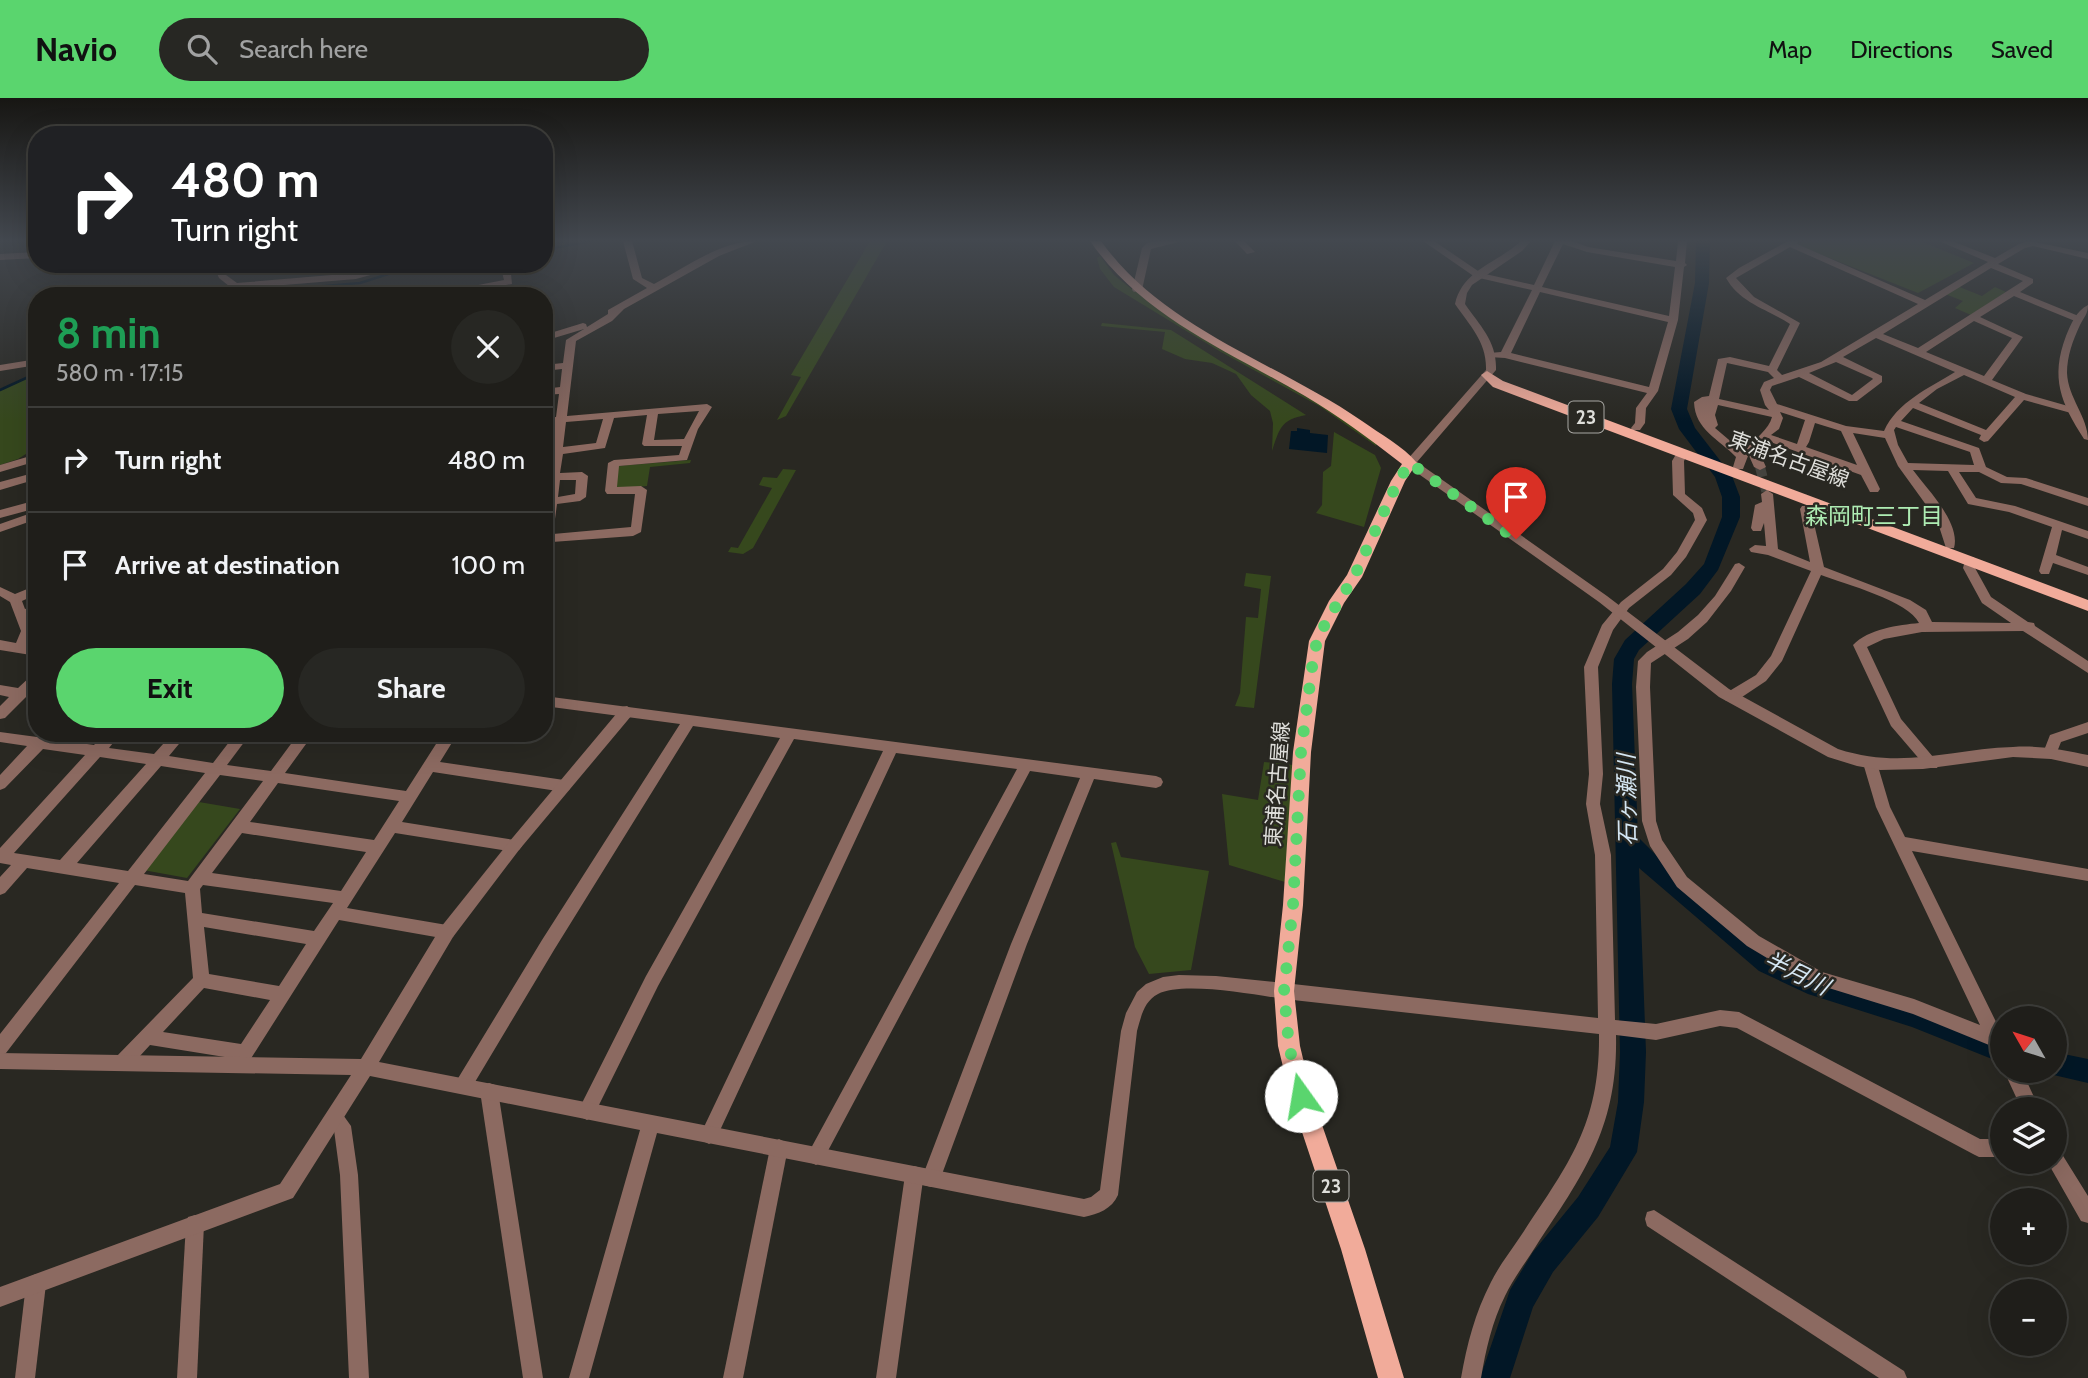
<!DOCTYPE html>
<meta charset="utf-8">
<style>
body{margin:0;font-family:Cabin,"Noto Sans JP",sans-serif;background:#272723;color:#f1f3f6;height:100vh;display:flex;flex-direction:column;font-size:26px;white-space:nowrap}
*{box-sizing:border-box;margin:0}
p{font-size:23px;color:#a1a2a2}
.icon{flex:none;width:38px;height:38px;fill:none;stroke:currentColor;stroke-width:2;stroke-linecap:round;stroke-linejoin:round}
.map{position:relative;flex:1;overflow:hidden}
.sheet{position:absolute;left:28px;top:189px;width:525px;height:455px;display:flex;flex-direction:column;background:#1f1e1a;border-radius:28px;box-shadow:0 7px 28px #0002,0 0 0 2px #3c3c39}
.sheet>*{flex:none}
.top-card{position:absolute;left:28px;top:28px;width:525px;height:147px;border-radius:28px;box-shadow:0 7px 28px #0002,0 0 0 2px #3c3c39;background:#202124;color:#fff;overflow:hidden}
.needle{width:46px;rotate:309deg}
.fabs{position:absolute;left:1990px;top:908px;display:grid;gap:14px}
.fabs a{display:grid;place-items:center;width:77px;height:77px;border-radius:50%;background:#1f1e1a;box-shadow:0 7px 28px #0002,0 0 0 2px #3c3c39;font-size:35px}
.pin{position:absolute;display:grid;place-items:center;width:60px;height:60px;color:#fff;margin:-72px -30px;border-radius:50% 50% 50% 0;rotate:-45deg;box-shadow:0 0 7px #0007}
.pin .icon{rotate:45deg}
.me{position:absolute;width:77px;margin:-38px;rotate:347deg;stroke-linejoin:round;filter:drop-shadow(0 0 5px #0008)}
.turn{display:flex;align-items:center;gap:24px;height:147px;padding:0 28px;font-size:32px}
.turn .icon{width:91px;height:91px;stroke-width:2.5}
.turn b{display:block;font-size:49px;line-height:60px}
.round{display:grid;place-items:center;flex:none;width:74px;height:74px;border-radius:37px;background:#272723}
.summary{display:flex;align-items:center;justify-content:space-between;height:119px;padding:0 28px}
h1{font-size:42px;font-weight:800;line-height:52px;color:#1e9e55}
.cta{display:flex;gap:14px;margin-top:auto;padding:14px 28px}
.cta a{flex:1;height:80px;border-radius:42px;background:#5ad56e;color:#111;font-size:28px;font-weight:800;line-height:80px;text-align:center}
.cta a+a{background:#272723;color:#f1f3f6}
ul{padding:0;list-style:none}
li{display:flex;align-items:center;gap:21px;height:105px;padding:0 28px;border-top:2px solid #3c3c39}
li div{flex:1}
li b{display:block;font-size:26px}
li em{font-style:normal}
header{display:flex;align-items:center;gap:42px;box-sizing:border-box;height:98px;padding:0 35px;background:#5ad56e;color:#111}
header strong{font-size:33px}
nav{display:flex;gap:38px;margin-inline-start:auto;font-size:24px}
.search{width:490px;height:63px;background:#272723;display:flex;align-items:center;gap:18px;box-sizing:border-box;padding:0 24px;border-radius:38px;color:#a1a2a2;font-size:26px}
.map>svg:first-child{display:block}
.green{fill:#36481d}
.water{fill:#021726}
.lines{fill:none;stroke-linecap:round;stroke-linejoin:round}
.stream{stroke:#021726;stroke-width:2.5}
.river{fill:#021726;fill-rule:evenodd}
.minor-tunnel{stroke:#44433e;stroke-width:10;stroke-dasharray:10 5;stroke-linecap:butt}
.minor{fill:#8c6a61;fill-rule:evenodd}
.tertiary{fill:#8c6a61;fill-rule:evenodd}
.primary{fill:#f1ab9a;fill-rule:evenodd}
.route{stroke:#5ad56e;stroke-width:12;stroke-dasharray:0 21.6}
.labels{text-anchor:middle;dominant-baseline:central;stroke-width:5;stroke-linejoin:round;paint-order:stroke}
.shield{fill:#292822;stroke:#a8a7a3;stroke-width:2}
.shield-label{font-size:19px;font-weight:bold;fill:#dededa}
.street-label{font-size:21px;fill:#dededa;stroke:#292822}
.neighbourhood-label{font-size:23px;fill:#aeecb3;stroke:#292822}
.water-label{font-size:23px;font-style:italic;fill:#d4e6f3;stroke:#292822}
</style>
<header>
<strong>Navio</strong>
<div class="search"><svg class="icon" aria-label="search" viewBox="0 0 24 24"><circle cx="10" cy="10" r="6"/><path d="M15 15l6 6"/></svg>Search here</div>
<nav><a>Map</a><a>Directions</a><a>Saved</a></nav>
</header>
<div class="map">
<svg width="2088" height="1280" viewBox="0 0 2088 1280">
<rect width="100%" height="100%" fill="#292822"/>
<!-- green -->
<g class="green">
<polygon points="870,143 887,143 786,318 777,322 801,279 791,277"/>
<polygon points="1804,143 1920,143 1974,165 1918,195 1797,147"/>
<polygon points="1100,158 1114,177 1129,189 1228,254 1347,322 1376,345 1376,348 1321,309 1221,254 1114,189 1100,171 1097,160"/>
<polygon points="1957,188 1982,198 1995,189 2006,194 1971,217 1955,210 1963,203 1945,196"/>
<path d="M1102 225 1171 232 1306 317C1281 322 1280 329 1272 353L1273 325 1270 313 1251 297 1236 276 1212 265 1185 261 1162 251 1165 234 1101 228Z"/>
<polygon points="37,276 37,349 18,361 0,367 0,291"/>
<polygon points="1334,334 1375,357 1381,370 1364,429 1316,415 1322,407 1323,374 1331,368"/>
<polygon points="691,362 690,365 650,369 647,388 613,391 618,368"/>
<polygon points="783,371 796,372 753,450 743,456 728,454 731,449 738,450 772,390 759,387 763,379 777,380"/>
<polygon points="1246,475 1271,478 1254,610 1235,608 1240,595 1246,519 1258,520 1261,491 1244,488"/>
<polygon points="1264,664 1293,667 1285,784 1229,767 1222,696 1258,702"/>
<polygon points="199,704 240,711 187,780 143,772"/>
<polygon points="1116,744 1121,759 1209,773 1191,872 1149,876 1135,849 1111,745"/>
</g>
<!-- water -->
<polygon class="water" points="1297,330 1310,332 1310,335 1328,337 1327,355 1289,351 1291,333 1297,333"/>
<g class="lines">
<!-- stream -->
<g class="stream">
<polyline points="544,152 591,143"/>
<polyline points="206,198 360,185 420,166"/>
<polyline points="0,292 37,275"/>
</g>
<!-- river -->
<g class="river">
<polygon points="1696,143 1710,143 1709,185 1687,311 1695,330 1732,378 1740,399 1740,419 1718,472 1700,496 1639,552 1634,561 1632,586 1638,739 1666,767 1777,857 1822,878 1914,906 2002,941 2002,965 1912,929 1808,896 1759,873 1639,770 1646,954 1644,1004 1637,1054 1598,1119 1553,1174 1533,1209 1510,1280 1480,1280 1510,1192 1533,1154 1578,1099 1610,1049 1618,1004 1620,954 1612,586 1614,561 1625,542 1686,486 1704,466 1722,419 1722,399 1715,379 1679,331 1671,311 1695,185"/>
<polygon points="2054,954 2088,961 2088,985 2045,975 2054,973"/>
</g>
<!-- minor-tunnel -->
<polyline class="minor-tunnel" points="1760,369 1767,396"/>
<!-- minor -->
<g class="minor">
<path d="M623 143H632L642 180 654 186C686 169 720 143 757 143L719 158 624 211 612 223 576 243 567 318 707 306 712 309 698 331 687 362 619 368 617 389 641 388 647 392 641 434 633 438 552 444 550 463 544 467V413L555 325 544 326V320L556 319 559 296 544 297V291L560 289 562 271 544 273V267L563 265 566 242 584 231 544 243V237L583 225 586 226 587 229 608 216V212L647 190 633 181ZM699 313 684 341 654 342 658 316ZM647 317 642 346 644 348H682L679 357 614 362 608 365 605 393 607 396H635L631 429 553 436 557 406 580 403 586 399 588 378 582 374 560 375 563 356 605 350 614 320ZM603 321 596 345 563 349 566 324ZM560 382H576L575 396 558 399Z"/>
<polygon points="1157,143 1182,143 1151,151 1142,192 1134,194 1132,192 1142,150 1147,145"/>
<polygon points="1235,143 1244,143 1255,154 1247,156"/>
<path d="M1423 143H1434L1481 175 1534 187 1555 143H1572L1588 149 1676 163 1678 143H1687L1685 165 1687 167 1684 169 1678 222 1658 293 1646 310 1645 325 1640 332H1632L1631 330 1635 325 1636 310 1647 295 1505 260 1489 259V255L1501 254 1532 192 1475 179ZM1563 146 1587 154 1675 169 1669 218 1542 189ZM1540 194 1668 224 1649 289 1511 255Z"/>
<path d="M1788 143H1799L1797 146 1925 202 1988 164 1939 143H1952L1995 160 2019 146 2029 143 2088 155V161L2033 148 2025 150 1998 166 2033 181V185L2020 194 2081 219V223H2075L2014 198 1980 219 2023 239 1992 282 2026 296 2075 310V314L2071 315 2024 302 1988 343 1984 344 1979 341 1981 337 1913 310 1901 323 1979 350 1986 369 2007 379 2026 380 2088 400V408L2021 386 2001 385 1979 374H1959L1976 400 2015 408 2088 433V441L2062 432 2056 457 2088 469V477L2053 465 2049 476H2041L2039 473 2052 429 2009 414 1968 406 1948 373 1913 372C1927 391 1961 425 1954 450H1946L1937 422 1898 368 1885 340 1853 335 1880 391 1878 394H1870L1861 377 1765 342 1758 351 1766 369 1760 372 1754 369 1746 351C1755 341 1769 331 1772 319L1718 307 1715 317 1718 327 1715 330 1748 358 1743 371H1735L1733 369 1736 359C1719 341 1695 332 1694 304L1702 299 1709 298 1718 261 1730 259 1769 268 1790 226C1767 211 1740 205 1726 180L1739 170ZM1790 149 1918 206 1821 264 1782 277 1777 272 1800 225 1754 199 1736 180ZM1991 170 2023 183 1918 250 1883 236ZM1974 223 2012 240 1984 278 1926 254ZM1876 240 1955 274C1929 290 1897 304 1884 333L1846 328 1777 306 1770 292 1772 288 1799 279 1849 303H1857L1882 284V278L1843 259ZM1836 264 1872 280 1873 281 1852 297 1809 275ZM1727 265 1768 274 1774 280 1764 284 1760 292 1765 307 1769 312 1719 301ZM1964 277 2015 299 1986 332 1919 305 1937 291ZM1780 314 1805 322 1797 346 1771 337 1779 331 1783 320ZM1815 325 1841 333 1857 367 1806 349 1809 344ZM1896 329 1970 354 1974 367 1908 365 1898 347 1894 332Z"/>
<polygon points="37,154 37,160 0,162 0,156"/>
<polygon points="213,166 222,166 226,177 237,185 356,175 393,166 410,166 356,181 237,191 231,194 230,198 220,198 224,190 229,188 219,180"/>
<polygon points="500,166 510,166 512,186 445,198 422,198 504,182"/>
<polygon points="37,261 37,267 0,273 0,267"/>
<path d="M1682 352 1688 355 1684 363 1685 396 1702 410 1707 422 1686 459 1671 477 1629 510 1613 532 1598 569 1603 676 1600 706 1611 757 1615 922 1656 926 1720 912 1739 914 1980 1041H2002V1059H1979L1973 1056 1737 930 1720 928 1656 942 1616 937C1618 1029 1584 1075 1536 1148 1526 1164 1513 1181 1505 1198 1492 1224 1486 1251 1481 1280H1461C1467 1246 1475 1215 1491 1184 1499 1168 1510 1154 1520 1139 1568 1066 1600 1028 1599 936L1284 901 1278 898 1276 893 1278 888 1284 885 1598 920 1595 757 1586 706 1589 676 1584 569 1602 527 1621 504 1663 471 1677 454 1695 422 1693 415 1673 397 1672 363 1678 353Z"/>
<polygon points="37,356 37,363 0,374 0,367"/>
<polygon points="37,374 37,381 0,392 0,384"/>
<path d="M1767 392 1773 396 1778 451 1810 464 1800 411 1802 408H1810L1824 469 1910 502 1926 512 1932 524 2011 525 1982 505 1963 470 1966 459H1974L1975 470 1991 499 2028 524 2034 525 2035 528 2088 563V575L2023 533 1922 534 1884 541 1867 549 1901 621 1939 666 1937 670H1927L1891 628 1853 547C1868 531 1899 527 1919 525 1909 503 1845 486 1821 477L1782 563 1766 583 1736 603H1726L1724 599 1726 595 1756 577 1771 558 1811 473 1768 457 1751 454 1749 451 1755 447 1766 448 1764 425 1761 433H1753L1751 430 1755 407 1762 404 1761 396Z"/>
<polygon points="37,402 37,410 0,420 0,412"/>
<polygon points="37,413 37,421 0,434 0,426"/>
<polygon points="1739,465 1745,469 1731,493 1707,524 1688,541 1651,565 1650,589 1656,723 1662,742 1687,779 1759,838 1822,874 1914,901 1980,927 1876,709 1863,665 1865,661 1875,661 1877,665 1890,709 1905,739 2088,771 2088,783 1912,753 2002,936 2002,963 1996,961 1989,947 1913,916 1819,887 1792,875 1747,848 1677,789 1650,748 1642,723 1636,589 1638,563 1647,554 1678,534 1698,517 1715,498 1735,466"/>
<polygon points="37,487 37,496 22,503 25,511 37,507 37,516 28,519 33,533 29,547 37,548 37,558 0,552 0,542 16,545 21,533 10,504 0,498 0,489 15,496"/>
<polygon points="37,575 37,588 5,620 0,621 0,608 9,599 0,597 0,587 18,590 32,577"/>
<polygon points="544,598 1156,678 1161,680 1163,684 1161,688 1156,690 1094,681 1027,846 938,1087 931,1089 924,1087 923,1082 896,1280 876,1280 905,1077 907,1070 914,1068 921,1070 923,1077 1011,846 1080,680 1030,673 822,1064 816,1067 810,1064 807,1058 810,1052 1017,671 896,655 715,1043 709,1046 703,1043 700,1037 703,1031 883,653 794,641 658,888 593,1019 587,1022 581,1019 578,1013 581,1007 646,878 780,640 693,628 554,852 469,994 463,996 457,994 454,988 457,982 542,842 680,626 544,608"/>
<polygon points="2088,624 2088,635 2061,644 2055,659 2045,659 2043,655 2050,637"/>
<path d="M0 634 37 639 40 635H56L52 641 94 647 105 635H121L109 650 154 656 173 635H188L169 658 213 665 236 635H251L227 667 271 673 299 635H314L285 675 406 693 436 646 393 640 386 635H458L440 664 564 682 569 684 571 688 569 692 564 694 433 674 402 724 514 742 519 744 522 748 519 752 514 754 395 735 347 810 447 827 453 829 455 834 453 839 447 841 339 822 243 973 237 975 231 973 228 967 231 960 150 947 128 971 122 973 116 971 113 965 116 959 193 880 185 795 135 787 6 955 0 957V936L119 785 27 770 5 795 0 797V779L11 767 0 765V750L85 657 43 651 5 690 0 692V677L27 648 0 644ZM100 659 146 666 60 762 14 755ZM161 668 205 675 128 773 77 765ZM220 677 263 683 188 783 144 776ZM278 685 399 703 374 742 250 724ZM242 735 366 754 341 793 212 775ZM203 787 333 805 314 833 202 815 200 791ZM204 829 306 846 279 888 209 876ZM204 890 270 902 241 946 163 934Z"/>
<polygon points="2004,973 2022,973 2040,1012 2022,1012"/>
<polygon points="489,985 495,987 498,993 543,1280 523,1280 480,993 483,987"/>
<polygon points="335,1011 341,1014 351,1028 358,1077 369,1280 349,1280 340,1077 334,1032 326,1020 329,1014"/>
<polygon points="779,1041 785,1044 788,1050 743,1280 723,1280 770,1050 773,1044"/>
<polygon points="2054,1050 2060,1053 2088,1098 2088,1125 2081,1123 2048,1065 2054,1064"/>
<polygon points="1654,1112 1904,1273 1907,1280 1879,1280 1647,1128 1645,1121 1647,1114"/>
<polygon points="195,1117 202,1119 204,1126 197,1280 177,1280 186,1126 188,1119"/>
<polygon points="36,1176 43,1179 46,1186 35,1280 15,1280 26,1186 29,1179"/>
</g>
<!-- tertiary -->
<g class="tertiary">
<path d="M1521 143H1531L1522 153 1472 187 1467 195 1465 206C1480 228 1497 243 1496 272L1417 364 1607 498 1729 591 1838 651C1903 672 1949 651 2013 649 2039 647 2064 652 2088 657V669L2051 661 2013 659 1923 671 1880 672 1857 668 1828 659 1719 599 1599 504 1406 367V363L1486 272C1487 244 1470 228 1455 206 1463 171 1498 165 1521 143Z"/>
<path d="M2088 207C2088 216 2084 219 2080 227 2073 242 2067 258 2067 275 2068 300 2088 319 2088 342L2084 341C2061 305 2050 280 2066 238 2071 226 2076 213 2088 207Z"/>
<path d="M627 608 634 613 632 617 519 752 453 839 379 964 1084 1101 1091 1099 1100 1092 1121 933 1126 915 1137 894 1146 886 1163 879 1179 877 1216 878 1284 885 1290 888 1292 893 1290 898 1284 901C1256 897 1183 883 1158 896 1144 903 1141 919 1137 933L1118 1097C1112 1111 1098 1116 1084 1119L657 1035 589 1280H569L640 1032 370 978 293 1100 0 1209V1189L280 1086 351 977 0 971V955L361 961 441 829 509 744 622 609Z"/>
</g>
<!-- primary -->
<g class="primary">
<path d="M1090 143H1101C1164 231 1276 264 1362 323 1380 336 1403 348 1417 365L1405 383 1362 479 1344 505 1325 543 1311 654 1303 807 1294 893 1300 948 1312 998 1365 1151 1404 1280H1378L1341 1151 1290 998 1278 948 1274 893 1283 807 1293 654 1309 543 1329 503 1347 477 1391 383 1402 366C1371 342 1339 318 1305 298 1228 253 1143 219 1090 143Z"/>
<polygon points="1487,273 1503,283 2088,502 2088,513 1493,289 1481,277"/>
</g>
</g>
<!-- sky -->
<linearGradient id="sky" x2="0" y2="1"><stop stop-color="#171613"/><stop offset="0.44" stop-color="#43484f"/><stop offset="1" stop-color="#43484f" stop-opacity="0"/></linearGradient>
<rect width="2088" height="323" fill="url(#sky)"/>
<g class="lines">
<!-- route -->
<polyline class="route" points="1301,998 1289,948 1284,893 1293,807 1301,654 1313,562 1317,543 1326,524 1354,479 1398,383 1410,365 1516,441"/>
</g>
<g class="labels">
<!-- shield labels -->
<g class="shield">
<rect x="1568.5" y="303.5" width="35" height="31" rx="5"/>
<rect x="1313.5" y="1072.5" width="35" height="31" rx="5"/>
</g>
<g class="shield-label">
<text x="1586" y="319">23</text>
<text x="1331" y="1088">23</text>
</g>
<!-- street labels -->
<g class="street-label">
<text transform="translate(1789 361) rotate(20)">東浦名古屋線</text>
<text transform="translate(1277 686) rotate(-86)">東浦名古屋線</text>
</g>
<!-- neighbourhood labels -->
<g class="neighbourhood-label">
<text x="1874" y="418">森岡町三丁目</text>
</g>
<!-- water labels -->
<g class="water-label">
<text transform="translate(1627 702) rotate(-91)">石ヶ瀬川</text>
<text transform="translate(1797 875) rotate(26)">半月川</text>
</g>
</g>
</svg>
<div class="fabs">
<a><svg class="needle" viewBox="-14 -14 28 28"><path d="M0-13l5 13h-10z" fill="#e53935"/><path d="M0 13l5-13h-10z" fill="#a1a2a2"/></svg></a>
<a><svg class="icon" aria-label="layers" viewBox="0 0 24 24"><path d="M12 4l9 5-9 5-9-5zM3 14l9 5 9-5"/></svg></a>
<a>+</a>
<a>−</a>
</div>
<div class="pin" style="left:1516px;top:441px;background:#d93025"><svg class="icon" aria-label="arrive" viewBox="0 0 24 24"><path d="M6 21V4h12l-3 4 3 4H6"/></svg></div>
<svg class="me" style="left:1301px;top:998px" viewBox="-20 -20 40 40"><circle r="19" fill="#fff"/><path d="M0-13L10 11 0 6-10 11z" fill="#5ad56e"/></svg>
<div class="top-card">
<div class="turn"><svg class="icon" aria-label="right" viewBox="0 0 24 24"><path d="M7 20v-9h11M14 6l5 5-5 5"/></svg><div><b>480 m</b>Turn right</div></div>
</div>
<section class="sheet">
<div class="summary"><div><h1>8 min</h1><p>580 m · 17:15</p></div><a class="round"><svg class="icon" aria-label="close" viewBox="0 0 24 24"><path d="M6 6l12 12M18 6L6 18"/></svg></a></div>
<ul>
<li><svg class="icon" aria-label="right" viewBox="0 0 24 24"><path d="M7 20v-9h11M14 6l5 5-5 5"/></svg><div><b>Turn right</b></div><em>480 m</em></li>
<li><svg class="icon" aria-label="arrive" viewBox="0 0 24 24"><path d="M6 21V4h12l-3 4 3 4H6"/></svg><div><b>Arrive at destination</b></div><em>100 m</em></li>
</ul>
<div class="cta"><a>Exit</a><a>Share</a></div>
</section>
</div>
